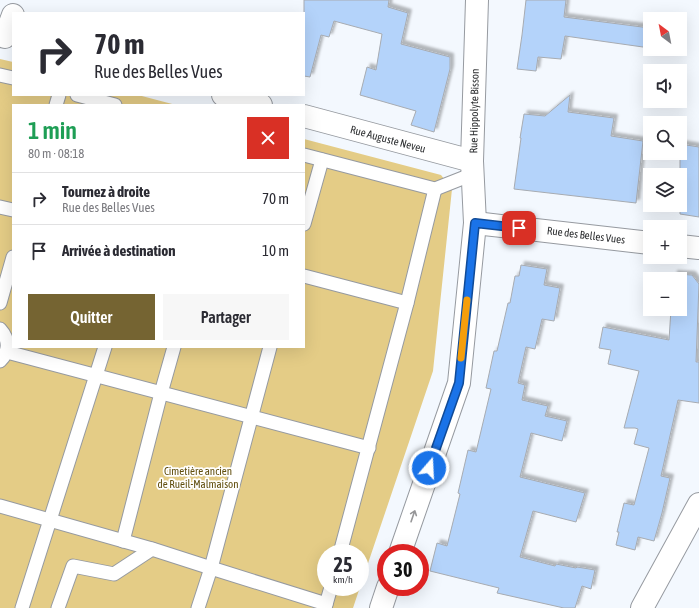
<!DOCTYPE html>
<html lang="fr">
<meta charset="utf-8">
<style>
body{margin:0;font-family:"Asap Condensed",sans-serif;background:#f7f7f7;color:#2b2b33;height:100vh;display:flex;flex-direction:column;font-size:15px;white-space:nowrap}
*{box-sizing:border-box;margin:0}
p{font-size:13px;color:#7c7c81}
.icon{flex:none;width:22px;height:22px;fill:none;stroke:currentColor;stroke-width:2;stroke-linecap:round;stroke-linejoin:round}
.map{position:relative;flex:1;overflow:hidden}
.details{position:absolute;left:12px;top:104px;width:293px;height:244px;display:flex;flex-direction:column;background:#fff;border-radius:0px;box-shadow:0 4px 16px #0002}
.details>*{flex:none}
.banner{position:absolute;left:12px;top:12px;width:293px;height:84px;border-radius:0px;box-shadow:0 4px 16px #0002;background:#fff;color:#2b2b33;overflow:hidden}
.needle{width:26px;rotate:328deg}
.buttons{position:absolute;left:643px;top:12px;display:grid;gap:8px}
.buttons a{display:grid;place-items:center;width:44px;height:44px;border-radius:0px;background:#fff;box-shadow:0 4px 16px #0002;font-size:20px}
.speed{position:absolute;left:317px;top:544px;display:flex;gap:8px;font-size:20px;font-weight:700;text-align:center}
.speed>*{display:grid;place-content:center;width:52px;height:52px;border-radius:50%;background:#fff;box-shadow:0 4px 16px #0002;line-height:1}
.speed small{font-size:10px;font-weight:400}
.speed .limit{border:6px solid #d22;background:#fff;color:#111}
.pin{position:absolute;display:grid;place-items:center;width:34px;height:34px;color:#fff;margin:-17px;border-radius:8px;box-shadow:0 2px 6px #0006}
.me{position:absolute;width:44px;margin:-22px;rotate:19deg;stroke-linejoin:round;filter:drop-shadow(0 0 3px #0008)}
.turn{display:flex;align-items:center;gap:14px;height:84px;padding:0 16px;font-size:18px}
.turn .icon{width:52px;height:52px;stroke-width:2.5}
.turn b{display:block;font-size:28px;line-height:34px}
.round{display:grid;place-items:center;flex:none;width:42px;height:42px;border-radius:0px;background:#f7f7f7}
.headline{display:flex;align-items:center;justify-content:space-between;height:68px;padding:0 16px}
h1{font-size:24px;font-weight:600;line-height:30px;color:#1e9e55}
.button{display:flex;gap:8px;margin-top:auto;padding:8px 16px}
.button a{flex:1;height:46px;border-radius:0px;background:#756432;color:#fff;font-size:16px;font-weight:600;line-height:46px;text-align:center}
.button a+a{background:#f7f7f7;color:#2b2b33}
ul{padding:0;list-style:none}
li{display:flex;align-items:center;gap:12px;height:52px;padding:0 16px;border-top:1px solid #e1e1e2}
li div{flex:1}
li b{display:block;font-size:15px}
li em{font-style:normal}
.map>svg:first-child{display:block}
.green{fill:#e4cc86}
.building{fill:#b4d3fa;stroke:#a7abb1;filter:url(#shadow)}
.lines{fill:none;stroke-linecap:round;stroke-linejoin:round}
.service-casing{stroke:#969aa0;stroke-width:15}
.minor-casing{stroke:#969aa0;stroke-width:24}
.service{stroke:#fff;stroke-width:13}
.minor{stroke:#fff;stroke-width:22}
.oneway{stroke:#969698}
.route-casing{stroke:#114b97;stroke-width:10}
.route{stroke:#1a73e8;stroke-width:7}
.slow{stroke:#f59e0b;stroke-width:7}
.labels{text-anchor:middle;dominant-baseline:central;stroke-width:3.5;stroke-linejoin:round;paint-order:stroke}
.street-label{font-size:11px;fill:#2c2e30;stroke:#fff}
.park-label{font-size:11px;fill:#614e0d;stroke:#fff}
</style>
<div class="map">
<svg width="699" height="608" viewBox="0 0 699 608">
<defs>
<filter id="shadow"><feDropShadow dx="3.5" dy="-3.5" stdDeviation="1" flood-color="#0004"/></filter>
</defs>
<rect width="100%" height="100%" fill="#f3f8fe"/>
<!-- green -->
<polygon class="green" points="0,59 13,62 13,95 138,95 176,105 13,105 13,347 304,347 304,139 441,175 452,189 433,371 360,587 360,553 326,553 326,587 360,587 353,608 0,608"/>
<!-- building -->
<g class="building">
<polygon points="304,0 389,0 388,7 408,13 401,44 450,57 450,69 434,132 411,125 416,111 360,95 367,67 376,70 382,34 334,21 329,37 321,35 310,77 304,76"/>
<polygon points="526,0 566,0 564,17 650,28 650,48 565,36 561,59 538,57 536,71 517,69 522,35"/>
<polygon points="570,95 568,112 614,118 611,136 643,141 636,203 514,189 521,138 520,138 524,114 545,116"/>
<polygon points="680,144 699,147 699,217 680,214"/>
<polygon points="521,265 547,269 544,285 560,288 554,321 542,319 535,349 526,347 518,383 525,385 522,400 548,406 545,416 567,421 562,441 531,433 520,477 585,493 576,522 533,511 520,557 555,566 556,564 576,568 577,567 595,570 591,589 582,586 575,608 564,608 497,593 499,588 430,571 437,543 447,546 460,494 458,493 468,450 476,452 491,389 486,388 494,351 497,351 508,303 510,303 515,276 519,276"/>
<polygon points="674,274 692,275 699,284 696,362 699,362 699,403 678,400 661,476 670,478 662,513 654,541 638,537 635,550 616,545 619,532 617,532 624,503 634,505 649,448 634,444 638,429 635,428 624,428 639,371 608,364 611,350 599,348 603,327 669,340 671,309 680,309 680,279 674,279"/>
</g>
<g class="lines">
<!-- service casing -->
<g class="service-casing">
<g id="service">
<polyline points="0,75 13,78"/>
<polyline points="77,95 115,105"/>
<polyline points="56,105 59,95"/>
<polyline points="304,155 435,189 473,174"/>
<polyline points="0,207 13,210"/>
<polyline points="304,224 322,160"/>
<polyline points="304,276 407,303"/>
<polyline points="0,303 13,257"/>
<path d="M0 329C9 339 10 351 0 361"/>
<polyline points="7,352 369,448"/>
<polyline points="0,506 152,549 211,568 326,604"/>
<polyline points="123,541 161,393 174,347"/>
<polyline points="340,553 407,303 435,189"/>
<polyline points="22,608 105,347"/>
<polyline points="58,608 73,566 114,574 152,549"/>
<polyline points="198,608 211,568 270,347"/>
<polyline points="325,608 331,587"/>
</g>
</g>
<!-- minor casing -->
<g class="minor-casing">
<g id="minor">
<polyline points="5,37 13,15"/>
<polyline points="223,95 261,105"/>
<polyline points="304,116 472,161"/>
<polyline points="475,223 650,243"/>
<polyline points="680,246 699,248"/>
<polyline points="400,553 459,383 475,223 472,161 477,0"/>
<polyline points="381,608 388,587"/>
<polyline points="642,608 699,504"/>
</g>
</g>
<!-- service -->
<use href="#service" class="service"/>
<!-- minor -->
<use href="#minor" class="minor"/>
</g>
<!-- one-way arrows -->
<defs><path id="oneway-shaft" d="M-6 0H5M1.5-3L5.5 0L1.5 3" fill="none" stroke-width="1.6" stroke-linecap="round" stroke-linejoin="round"/></defs>
<use class="oneway" href="#oneway-shaft" transform="translate(413 516) rotate(-71)"/>
<g class="lines">
<!-- route casing -->
<g class="route-casing">
<polyline id="route" points="429,468 459,383 475,223 519,228"/>
</g>
<!-- route -->
<use href="#route" class="route"/>
<!-- slow -->
<polyline class="slow" points="461,358 467,300"/>
</g>
<g class="labels">
<!-- street labels -->
<g class="street-label">
<text transform="translate(474 111) rotate(-89)">Rue Hippolyte Bisson</text>
<text transform="translate(388 139) rotate(15)">Rue Auguste Neveu</text>
<text transform="translate(586 235) rotate(7)">Rue des Belles Vues</text>
</g>
<!-- park labels -->
<g class="park-label">
<text x="198" y="471">Cimetière ancien<tspan x="198" dy="13">de Rueil-Malmaison</tspan></text>
</g>
</g>
</svg>
<div class="buttons">
<a><svg class="needle" viewBox="-14 -14 28 28"><path d="M0-13l5 13h-10z" fill="#e53935"/><path d="M0 13l5-13h-10z" fill="#7c7c81"/></svg></a>
<a><svg class="icon" aria-label="sound" viewBox="0 0 24 24"><path d="M4 9h4l5-4v14l-5-4H4zM17 9q2 3 0 6"/></svg></a>
<a><svg class="icon" aria-label="search" viewBox="0 0 24 24"><circle cx="10" cy="10" r="6"/><path d="M15 15l6 6"/></svg></a>
<a><svg class="icon" aria-label="layers" viewBox="0 0 24 24"><path d="M12 4l9 5-9 5-9-5zM3 14l9 5 9-5"/></svg></a>
<a>+</a>
<a>−</a>
</div>
<div class="speed"><div>25<small>km/h</small></div><div class="limit">30</div></div>
<div class="pin" style="left:519px;top:228px;background:#d93025"><svg class="icon" aria-label="arrive" viewBox="0 0 24 24"><path d="M6 21V4h12l-3 4 3 4H6"/></svg></div>
<svg class="me" style="left:429px;top:468px" viewBox="-20 -20 40 40"><circle r="17" fill="#1a73e8" stroke="#fff" stroke-width="3"/><path d="M0-11L8 9 0 5-8 9z" fill="#fff"/></svg>
<div class="banner">
<div class="turn"><svg class="icon" aria-label="right" viewBox="0 0 24 24"><path d="M7 20v-9h11M14 6l5 5-5 5"/></svg><div><b>70 m</b>Rue des Belles Vues</div></div>
</div>
<section class="details">
<div class="headline"><div><h1>1 min</h1><p>80 m · 08:18</p></div><a class="round" style="background:#d93025;color:#fff"><svg class="icon" aria-label="close" viewBox="0 0 24 24"><path d="M6 6l12 12M18 6L6 18"/></svg></a></div>
<ul>
<li><svg class="icon" aria-label="right" viewBox="0 0 24 24"><path d="M7 20v-9h11M14 6l5 5-5 5"/></svg><div><b>Tournez à droite</b><p>Rue des Belles Vues</p></div><em>70 m</em></li>
<li><svg class="icon" aria-label="arrive" viewBox="0 0 24 24"><path d="M6 21V4h12l-3 4 3 4H6"/></svg><div><b>Arrivée à destination</b></div><em>10 m</em></li>
</ul>
<div class="button"><a>Quitter</a><a>Partager</a></div>
</section>
</div>
